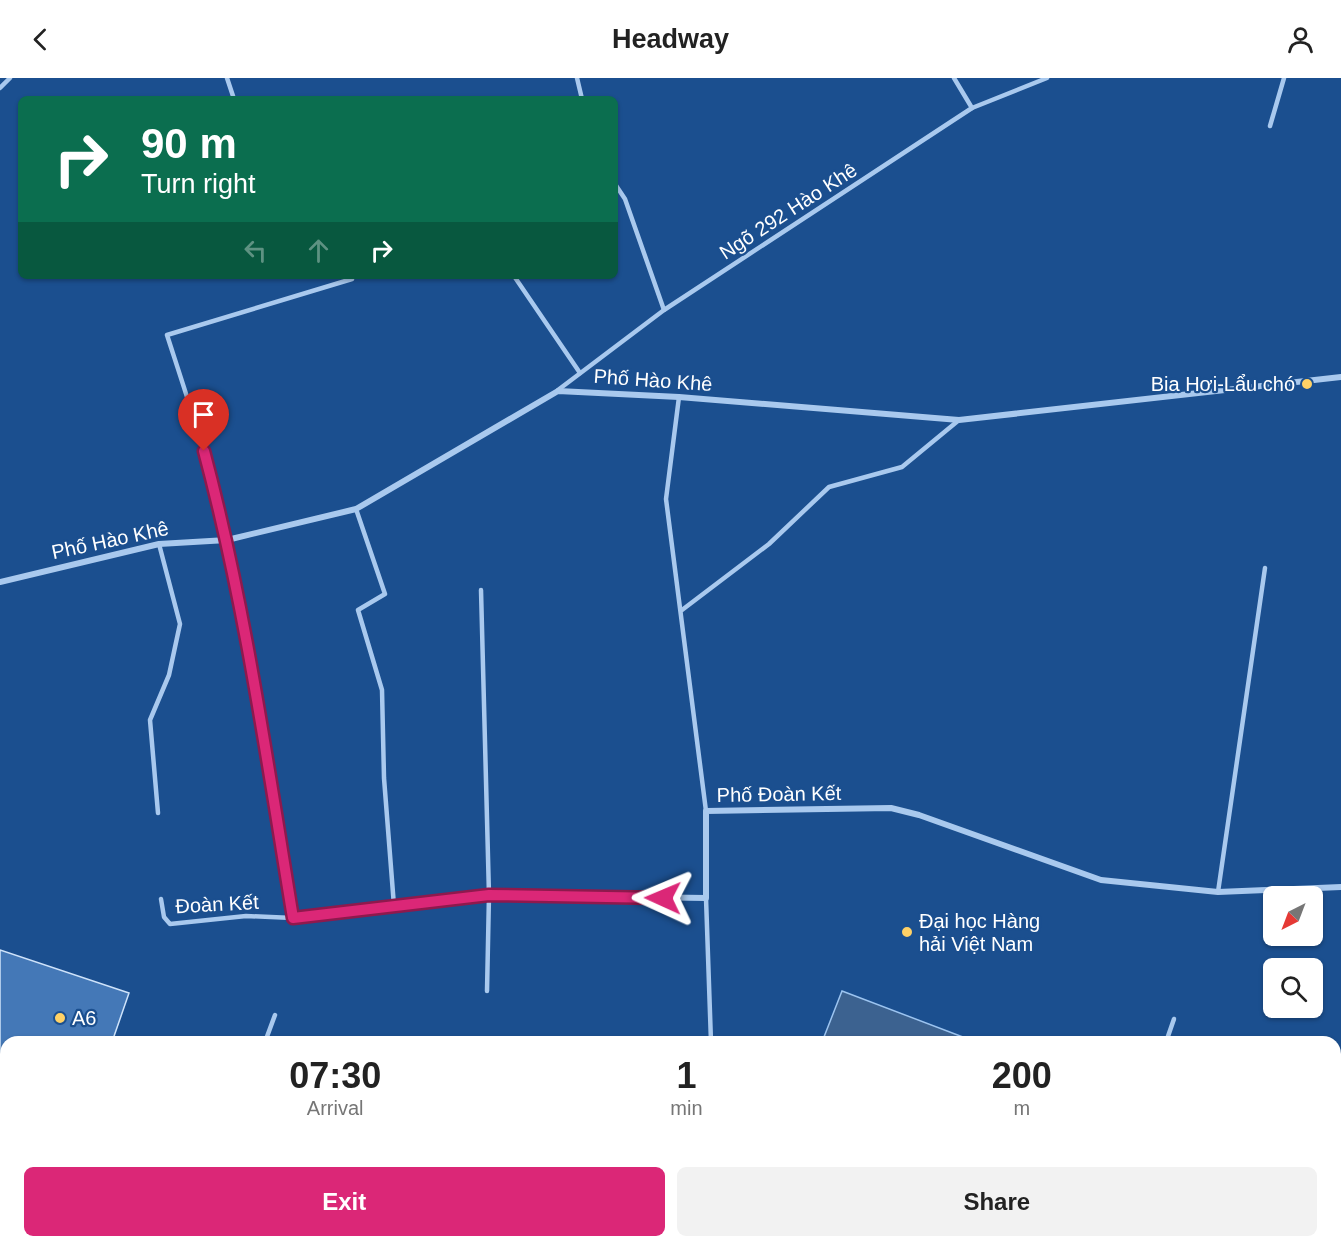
<!DOCTYPE html>
<meta charset="utf-8">
<style>
body{margin:0;font-family:Helvetica,sans-serif;background:#f2f2f2;color:#222;height:100vh;display:flex;flex-direction:column;font-size:22px;white-space:nowrap}
*{box-sizing:border-box;margin:0}
p{font-size:20px;color:#767676}
.icon{flex:none;width:33px;height:33px;fill:none;stroke:currentColor;stroke-width:2;stroke-linecap:round;stroke-linejoin:round}
.map{position:relative;flex:1;overflow:hidden}
.drawer{position:absolute;left:0px;top:958px;width:1341px;height:212px;display:flex;flex-direction:column;background:#fff;border-radius:18px 18px 0 0;box-shadow:0 2px 4px #0004}
.drawer>*{flex:none}
.banner{position:absolute;left:18px;top:18px;width:600px;height:183px;border-radius:9px;box-shadow:0 2px 4px #0004;background:#0b6e4f;color:#fff;overflow:hidden}
.needle{width:39px;rotate:222deg}
.fabs{position:absolute;left:1263px;top:808px;display:grid;gap:12px}
.fabs a{display:grid;place-items:center;width:60px;height:60px;border-radius:9px;background:#fff;box-shadow:0 2px 4px #0004;font-size:30px}
.pin{position:absolute;display:grid;place-items:center;width:51px;height:51px;color:#fff;margin:-62px -26px;border-radius:50% 50% 50% 0;rotate:-45deg;box-shadow:0 0 6px #0007}
.pin .icon{rotate:45deg}
.me{position:absolute;width:66px;margin:-33px;rotate:271deg;stroke-linejoin:round;filter:drop-shadow(0 0 4px #0008)}
.turn{display:flex;align-items:center;gap:21px;height:126px;padding:0 24px;font-size:27px}
.turn .icon{width:78px;height:78px;stroke-width:2.5}
.turn b{display:block;font-size:42px;line-height:51px}
.lanes{display:flex;align-items:center;height:57px;padding:0 24px;background:#0003;justify-content:center;gap:30px;direction:ltr}
.lanes .off{opacity:.35}
.eta{display:flex;justify-content:space-evenly;align-items:center;height:102px;text-align:center}
.eta b{font-size:36px;font-weight:800;line-height:42px}
.primary-button{display:flex;gap:12px;margin-top:auto;padding:12px 24px}
.primary-button a{flex:1;height:69px;border-radius:9px;background:#db2777;color:#fff;font-size:24px;font-weight:800;line-height:69px;text-align:center}
.primary-button a+a{background:#f2f2f2;color:#222}
header{display:flex;justify-content:space-between;align-items:center;height:78px;padding:0 24px;background:#fff;font-size:27px;font-weight:800}
.map>svg:first-child{display:block}
.green{fill:#2e69ad}
.water{fill:#3c6290;stroke:#9cc4f0;stroke-width:1.5}
.building{fill:#4478b7;stroke:#cfe3fa;stroke-width:1.5}
.lines{fill:none;stroke-linecap:round;stroke-linejoin:round}
.service{stroke:#a9c9ee;stroke-width:4.5}
.minor{stroke:#a9c9ee;stroke-width:6}
.route-casing{stroke:#8e194d;stroke-width:15}
.route{stroke:#db2777;stroke-width:10}
.poi-dot{fill:#ffd166;stroke:#1b4f8f;stroke-width:2}
.labels{text-anchor:middle;dominant-baseline:central;stroke-width:4.5;stroke-linejoin:round;paint-order:stroke}
.street-label{font-size:20px;fill:#fff;stroke:#1b4f8f}
.poi-label{font-size:20px;fill:#fff;stroke:#1b4f8f;text-anchor:start}
</style>
<header><svg class="icon" aria-label="back" viewBox="0 0 24 24"><path d="M15 5l-7 7 7 7"/></svg>Headway<svg class="icon" aria-label="person" viewBox="0 0 24 24"><circle cx="12" cy="8" r="4"/><path d="M4 21q1-7 8-7t8 7"/></svg></header>
<div class="map">
<svg width="1341" height="1169" viewBox="0 0 1341 1169">
<rect width="100%" height="100%" fill="#1b4f8f"/>
<!-- green -->
<polygon class="green" points="203,1164 418,1164 416,1169 201,1169"/>
<!-- water -->
<g class="water">
<polygon points="842,913 976,964 822,964"/>
<polygon points="493,1164 585,1164 583,1169 491,1169"/>
<polygon points="747,1164 1026,1164 1025,1169 745,1169"/>
</g>
<!-- building -->
<g class="building">
<polygon points="0,872 129,915 112,964 6,964 6,1044 0,1042"/>
<polygon points="1105,1164 1146,1164 1144,1169 1103,1169"/>
</g>
<g class="lines">
<!-- service -->
<g class="service">
<polyline points="227,0 234,21"/>
<polyline points="577,0 582,21"/>
<polyline points="954,0 972,30"/>
<polyline points="0,10 10,0"/>
<polyline points="1270,48 1284,0"/>
<polyline points="615,106 625,121 664,232"/>
<polyline points="514,198 580,295"/>
<polyline points="558,312 664,232 972,30 1047,0"/>
<polyline points="679,319 666,421 706,733"/>
<polyline points="356,431 385,516 358,532 382,612 384,700 394,828"/>
<polyline points="481,512 489,817 487,913"/>
<polyline points="682,532 769,466 829,409 902,389 959,342"/>
<polyline points="158,735 150,642 169,597 180,546 159,466"/>
<polyline points="1218,814 1265,490"/>
<polyline points="706,820 711,964"/>
<path d="M161 821 164 839 170 846 246 838 293 840C272 714 256 587 227 462 212 393 189 325 167 257L352 201"/>
<polyline points="265,964 275,937"/>
<polyline points="1166,964 1174,941"/>
<polyline points="0,1157 6,1160"/>
<polyline points="16,1164 28,1169"/>
<polyline points="186,1169 188,1164"/>
<polyline points="1088,1169 1090,1164"/>
</g>
<!-- minor -->
<g class="minor">
<polyline points="0,504 159,466 227,462 356,431 558,313 679,319 959,342 1341,299"/>
<polyline points="293,840 489,817 706,820 706,733 891,730 919,737 1101,802 1218,814 1341,809"/>
<polyline points="1335,1048 1341,1048"/>
<polyline points="1227,1169 1227,1164"/>
</g>
</g>
<g class="lines">
<!-- route casing -->
<g class="route-casing">
<path id="route" d="M204 373C245 526 267 683 293 840L489 817 663 820"/>
</g>
<!-- route -->
<use href="#route" class="route"/>
</g>
<!-- markers -->
<g class="poi-dot">
<circle cx="1307" cy="306" r="6"/>
<circle cx="907" cy="854" r="6"/>
<circle cx="60" cy="940" r="6"/>
</g>
<g class="labels">
<!-- street labels -->
<g class="street-label">
<text transform="translate(788 133) rotate(-33)">Ngõ 292 Hào Khê</text>
<text transform="translate(653 302) rotate(4)">Phố Hào Khê</text>
<text transform="translate(110 462) rotate(-12)">Phố Hào Khê</text>
<text transform="translate(779 716) rotate(-1)">Phố Đoàn Kết</text>
<text transform="translate(217 826) rotate(-3)">Đoàn Kết</text>
</g>
<!-- poi labels -->
<g class="poi-label">
<text x="1295" y="306" text-anchor="end">Bia Hơi-Lẩu chó</text>
<text x="919" y="843">Đại học Hàng<tspan x="919" dy="23">hải Việt Nam</tspan></text>
<text x="72" y="940">A6</text>
</g>
</g>
</svg>
<div class="fabs">
<a><svg class="needle" viewBox="-14 -14 28 28"><path d="M0-13l5 13h-10z" fill="#e53935"/><path d="M0 13l5-13h-10z" fill="#767676"/></svg></a>
<a><svg class="icon" aria-label="search" viewBox="0 0 24 24"><circle cx="10" cy="10" r="6"/><path d="M15 15l6 6"/></svg></a>
</div>
<div class="pin" style="left:204px;top:373px;background:#d93025"><svg class="icon" aria-label="arrive" viewBox="0 0 24 24"><path d="M6 21V4h12l-3 4 3 4H6"/></svg></div>
<svg class="me" style="left:663px;top:820px" viewBox="-20 -20 40 40"><path d="M0-17L14 15 0 8-14 15z" fill="#db2777" stroke="#fff" stroke-width="4"/></svg>
<div class="banner">
<div class="turn"><svg class="icon" aria-label="right" viewBox="0 0 24 24"><path d="M7 20v-9h11M14 6l5 5-5 5"/></svg><div><b>90 m</b>Turn right</div></div>
<div class="lanes"><svg class="icon off" aria-label="left" viewBox="0 0 24 24"><path d="M17 20v-9H6M10 6l-5 5 5 5"/></svg><svg class="icon off" aria-label="ahead" viewBox="0 0 24 24"><path d="M12 20V5M6 11l6-6 6 6"/></svg><svg class="icon" aria-label="right" viewBox="0 0 24 24"><path d="M7 20v-9h11M14 6l5 5-5 5"/></svg></div>
</div>
<section class="drawer">
<div class="eta">
<div><b>07:30</b><p>Arrival</p></div>
<div><b>1</b><p>min</p></div>
<div><b>200</b><p>m</p></div>
</div>
<div class="primary-button"><a>Exit</a><a>Share</a></div>
</section>
</div>
